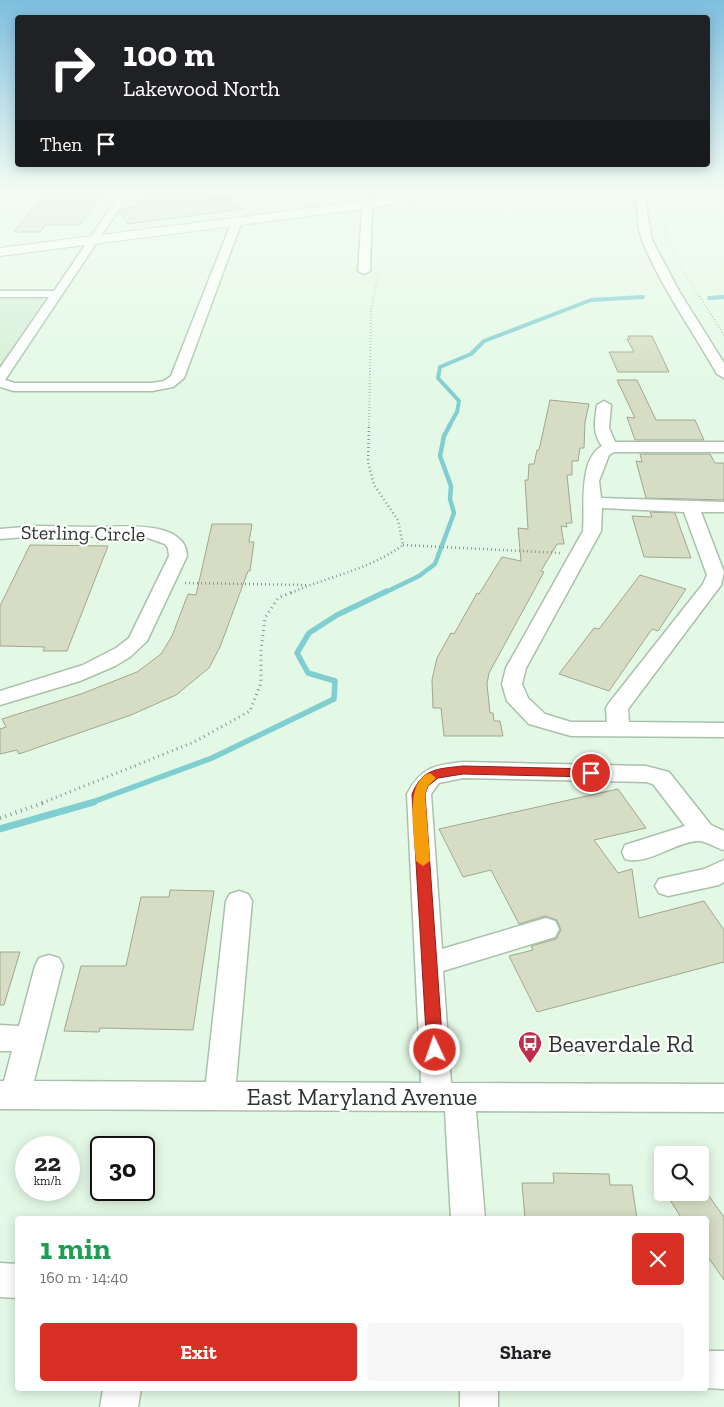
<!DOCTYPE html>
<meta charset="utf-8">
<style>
body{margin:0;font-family:"Zilla Slab",serif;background:#f6f6f6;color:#202124;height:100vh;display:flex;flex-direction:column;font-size:19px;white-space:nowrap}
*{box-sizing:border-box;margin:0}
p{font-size:16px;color:#757577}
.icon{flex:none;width:28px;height:28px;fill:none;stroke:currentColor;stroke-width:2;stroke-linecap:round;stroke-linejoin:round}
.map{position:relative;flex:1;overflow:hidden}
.side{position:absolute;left:15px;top:1216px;width:694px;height:175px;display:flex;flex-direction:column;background:#fff;border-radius:5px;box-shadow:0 2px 12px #0003}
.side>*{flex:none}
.banner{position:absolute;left:15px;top:15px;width:695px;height:152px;border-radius:5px;box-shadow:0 2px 12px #0003;background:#202124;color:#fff;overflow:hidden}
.tools{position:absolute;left:654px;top:1146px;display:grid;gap:10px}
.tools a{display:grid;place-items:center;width:55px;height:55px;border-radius:5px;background:#fff;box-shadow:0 2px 12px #0003;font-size:25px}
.speed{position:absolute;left:15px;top:1136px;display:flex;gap:10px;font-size:25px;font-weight:700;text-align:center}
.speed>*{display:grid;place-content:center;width:65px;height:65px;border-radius:50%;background:#fff;box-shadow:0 2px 12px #0003;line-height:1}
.speed small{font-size:12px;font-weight:400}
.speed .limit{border:2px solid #111;border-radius:8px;background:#fff;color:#111}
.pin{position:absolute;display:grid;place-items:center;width:42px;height:42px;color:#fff;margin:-21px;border:2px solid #fff;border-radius:50%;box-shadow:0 1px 5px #0007}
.me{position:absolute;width:55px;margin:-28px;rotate:357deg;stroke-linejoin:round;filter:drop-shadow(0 0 4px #0008)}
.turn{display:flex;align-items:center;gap:18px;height:105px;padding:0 25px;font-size:22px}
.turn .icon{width:65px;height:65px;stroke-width:2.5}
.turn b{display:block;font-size:35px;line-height:42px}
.then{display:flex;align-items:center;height:48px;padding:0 25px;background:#0003;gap:10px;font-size:19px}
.round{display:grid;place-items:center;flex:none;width:52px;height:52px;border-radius:5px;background:#f6f6f6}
.summary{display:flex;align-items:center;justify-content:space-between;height:85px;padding:0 25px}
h1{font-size:30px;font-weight:800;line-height:38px;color:#1e9e55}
.primary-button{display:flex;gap:10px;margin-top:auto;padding:10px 25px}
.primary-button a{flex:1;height:58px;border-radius:5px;background:#d93025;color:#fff;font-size:20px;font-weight:800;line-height:58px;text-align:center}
.primary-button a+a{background:#f6f6f6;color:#202124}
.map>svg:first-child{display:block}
.built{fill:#d4f0d6}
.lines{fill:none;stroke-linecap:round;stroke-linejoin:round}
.stream-far3{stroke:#7eced2;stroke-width:4}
.stream-far2{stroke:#7eced2;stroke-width:4.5}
.stream-far1{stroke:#7eced2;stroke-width:5.5}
.stream{stroke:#7eced2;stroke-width:7}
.building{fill:#d6ddc4;stroke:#a0a78f}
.minor-casing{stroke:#abc0ac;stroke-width:3}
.major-casing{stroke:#abc0ac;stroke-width:2}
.path-far4{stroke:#889789;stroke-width:1;stroke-dasharray:0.5 2;stroke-linecap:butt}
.path-far3{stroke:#889789;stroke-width:2;stroke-dasharray:0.5 2.5;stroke-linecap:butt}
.path-far2{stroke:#889789;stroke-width:2.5;stroke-dasharray:1 3;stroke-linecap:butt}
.path-far1{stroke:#889789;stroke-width:3;stroke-dasharray:1 4;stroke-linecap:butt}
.path{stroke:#889789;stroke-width:4;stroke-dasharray:1 4.5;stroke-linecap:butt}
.minor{fill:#fff;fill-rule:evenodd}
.major{fill:#fff;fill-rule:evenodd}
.route{fill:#d93025;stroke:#8d1f18}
.slow{fill:#f59e0b}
.labels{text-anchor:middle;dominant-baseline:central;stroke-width:4.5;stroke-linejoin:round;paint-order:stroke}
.street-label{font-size:20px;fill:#2d362e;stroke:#fff}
.near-poi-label{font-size:24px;fill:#2d362e;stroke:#fff;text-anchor:start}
.near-street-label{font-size:24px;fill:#2d362e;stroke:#fff}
</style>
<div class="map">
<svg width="724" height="1407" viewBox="0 0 724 1407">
<rect width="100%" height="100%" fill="#e4f9e5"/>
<!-- built -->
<polygon class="built" points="0,289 57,289 0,367"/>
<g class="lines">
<!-- stream-far3 -->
<g class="stream-far3">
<polyline points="709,298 724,297"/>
<polyline points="449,426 457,412 459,401 438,378 440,367 471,354 484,341 591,300 643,297"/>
</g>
<!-- stream-far2 -->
<polyline class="stream-far2" points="384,593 419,576 435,564 454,513 450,499 451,486 440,456 444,436 450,425"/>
<!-- stream-far1 -->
<polyline class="stream-far1" points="90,803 212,758 334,699 335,681 308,673 297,653 309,633 337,615 387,591"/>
<!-- stream -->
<polyline class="stream" points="0,829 94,802"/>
</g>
<!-- building -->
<g class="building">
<polygon points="148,191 194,191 193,193 205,193 203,199 226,196 243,209 128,224 119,213 121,209 135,207 145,192"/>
<polygon points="44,194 97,194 102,195 80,225 45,225 40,232 14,232"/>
<polygon points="628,336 652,336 669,372 618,372 609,352 634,352 627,339 630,339"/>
<polygon points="617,380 637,380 656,420 695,420 704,440 635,440 627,417 635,418"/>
<polygon points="550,400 589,404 585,422 584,448 580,448 578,461 572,461 572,475 567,475 572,523 566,523 567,527 561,526 564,544 557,544 541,571 544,572 489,673 487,684 490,713 493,713 494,721 500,721 503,736 444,736 441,708 433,708 432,680 437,658 451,633 454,634 477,593 479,594 502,557 521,561 518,528 528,529 525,480 528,480 529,464 534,464 537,450 539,450"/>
<polygon points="640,454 710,454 715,463 724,463 724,500 646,498 636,461 642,462"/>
<polygon points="650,512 675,513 691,558 644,557 632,516 652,517"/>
<polygon points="212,524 252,524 249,542 254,542 250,571 248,571 220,647 209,668 176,695 131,715 19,754 17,750 0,754 0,729 6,727 2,719 81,694 137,672 161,654 172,636 188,594 196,595"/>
<polygon points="30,545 108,546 67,651 43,651 45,647 0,646 0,606"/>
<polygon points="640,575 686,589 658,631 652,629 609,691 559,674 594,628 599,629"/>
<polygon points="618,789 646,828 594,840 618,873 632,869 639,918 704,901 724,930 724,962 537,1012 509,956 533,950 531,946 556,939 561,930 557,920 545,916 519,924 491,870 463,877 439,829"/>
<polygon points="170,890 214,891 193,1030 100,1028 99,1032 64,1031 81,966 126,966 141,897 169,897"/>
<polygon points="0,952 20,952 4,1005 0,1005"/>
<polygon points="553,1173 609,1174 610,1185 632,1185 637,1219 525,1219 522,1183 554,1183"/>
<polygon points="665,1192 706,1192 724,1217 724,1280 706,1254 706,1219 682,1219"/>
</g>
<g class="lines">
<!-- minor casing -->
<g class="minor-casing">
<g id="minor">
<polygon points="122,191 131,191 5,380 15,383 152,383 164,381 171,376 232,221 240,219 242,221 184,378 173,387 152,391 14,391 0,387 0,368 49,297 0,297 0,291 54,291"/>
<polygon points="359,191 369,191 368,201 372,209 370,271 364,274 358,271 362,209 358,201"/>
<path d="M633 191H666L644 195 652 240 679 291 724 363V378L717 374C692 330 661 287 642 240 636 224 640 207 633 191Z"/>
<path d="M604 401 611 405 609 428 615 442H724V452H614L609 455 599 481 601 498 724 502V512H701L724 572 721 585 628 709 629 722 724 723V737L571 736 529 724 507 701 502 684 506 668 583 531C585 508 578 459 602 446 592 433 595 420 597 405ZM602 508 684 512 707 575 703 584 609 703 606 708 607 722H571L545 714 528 698 522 684 526 668 601 531Z"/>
<path d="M37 526C57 526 76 527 96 527 120 527 186 519 187 556L147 641 130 657 115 666 80 681 0 705V691L83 665 116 648 129 638 169 556 168 548 165 544 145 537 37 536 0 539V529Z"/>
<path d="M463 762 646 766 669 772 711 825 724 831V850C716 848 705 840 698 841 674 842 648 866 625 859L622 852 625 845 685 826 653 784 646 782 463 778 439 783 431 794 442 949 546 918 555 921 559 929 555 937 443 971 451 1083 724 1084V1112L476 1111 485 1219H451L445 1111 0 1109V1081H4L12 1051H0V1025L19 1026 35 966 39 958 49 955 59 958 63 966 34 1081 206 1082 226 901 230 894 239 891 248 894 252 901 236 1082 421 1083 407 794C421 767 435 765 463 762Z"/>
<polygon points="724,860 724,882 719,885 668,896 659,893 655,886 659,879 704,869"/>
<polygon points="0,1263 18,1264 18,1298 0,1297"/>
<polygon points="706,1351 724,1351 724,1389 706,1388"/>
<polygon points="103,1389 141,1389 138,1407 100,1407"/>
<rect x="460" y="1389" width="38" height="18"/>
</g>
</g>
<!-- major casing -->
<g class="major-casing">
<polygon id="major" points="423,191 451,191 445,195 365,209 0,256 0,248 365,201"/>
</g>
<!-- path-far4 -->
<g class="path-far4">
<polyline points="277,191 293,195 299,200"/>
<polyline points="661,200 666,237 684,273 698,295"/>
<polyline points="374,295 378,274"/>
</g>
<!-- path-far3 -->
<g class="path-far3">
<polyline points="698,294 724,335"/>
<polyline points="369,426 371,312 374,294"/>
</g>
<!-- path-far2 -->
<g class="path-far2">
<polyline points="403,545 561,553"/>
<polyline points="185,583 306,585"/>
<path d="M291 593C329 576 369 570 403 545L398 520 374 485 368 462 369 425"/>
</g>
<!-- path-far1 -->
<polyline class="path-far1" points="42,803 194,742 250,711 261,683 261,650 265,618 278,598 294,591"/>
<!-- path -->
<polyline class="path" points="0,818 46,802"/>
<!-- minor -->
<use href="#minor" class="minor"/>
<!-- major -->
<use href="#major" class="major"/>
</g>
<!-- sky -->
<linearGradient id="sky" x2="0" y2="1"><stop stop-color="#7dbedf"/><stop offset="0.49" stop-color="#f3fcf3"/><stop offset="1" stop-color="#f3fcf3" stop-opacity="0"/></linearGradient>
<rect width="724" height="388" fill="url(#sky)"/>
<!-- route -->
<path class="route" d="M463 766 591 769 598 773 591 777 463 774 438 778 428 786 425 794 443 1050 440 1055 435 1057 429 1055 427 1050 412 794C423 768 437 769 463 766Z"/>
<!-- slow -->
<path class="slow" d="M430 773 436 778 428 786 425 794 430 861 423 866 416 861C415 839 403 781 430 773Z"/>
<!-- icons -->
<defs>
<g id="bus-pin" transform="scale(1.25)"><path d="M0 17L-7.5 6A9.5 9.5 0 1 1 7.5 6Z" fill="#bf2e4a" stroke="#fff"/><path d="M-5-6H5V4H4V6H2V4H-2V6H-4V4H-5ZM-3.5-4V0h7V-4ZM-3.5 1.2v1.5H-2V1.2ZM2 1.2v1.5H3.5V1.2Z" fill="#fff"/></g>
</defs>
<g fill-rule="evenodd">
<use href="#bus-pin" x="530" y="1043"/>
</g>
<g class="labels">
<!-- street labels -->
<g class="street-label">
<text transform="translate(83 533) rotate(1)">Sterling Circle</text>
</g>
<!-- near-poi labels -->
<g class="near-poi-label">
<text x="548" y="1043">Beaverdale Rd</text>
</g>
<!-- near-street labels -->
<g class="near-street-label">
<text x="362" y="1096">East Maryland Avenue</text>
</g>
</g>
</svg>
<div class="tools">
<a><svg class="icon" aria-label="search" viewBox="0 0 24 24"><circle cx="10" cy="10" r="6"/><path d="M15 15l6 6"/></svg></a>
</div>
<div class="speed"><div>22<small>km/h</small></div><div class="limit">30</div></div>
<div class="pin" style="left:591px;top:773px;background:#d93025"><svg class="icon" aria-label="arrive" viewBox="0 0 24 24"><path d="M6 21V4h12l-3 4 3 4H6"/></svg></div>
<svg class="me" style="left:435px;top:1050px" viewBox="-20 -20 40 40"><circle r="17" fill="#d93025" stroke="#fff" stroke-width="3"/><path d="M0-11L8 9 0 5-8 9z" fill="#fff"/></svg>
<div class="banner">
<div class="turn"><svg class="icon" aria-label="right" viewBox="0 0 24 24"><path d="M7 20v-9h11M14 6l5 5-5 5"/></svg><div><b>100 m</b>Lakewood North</div></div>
<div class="then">Then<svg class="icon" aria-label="arrive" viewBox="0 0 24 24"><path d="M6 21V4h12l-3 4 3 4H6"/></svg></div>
</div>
<section class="side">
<div class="summary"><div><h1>1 min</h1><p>160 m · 14:40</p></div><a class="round" style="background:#d93025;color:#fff"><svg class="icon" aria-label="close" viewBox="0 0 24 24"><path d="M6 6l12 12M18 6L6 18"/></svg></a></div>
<div class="primary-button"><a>Exit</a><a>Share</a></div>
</section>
</div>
